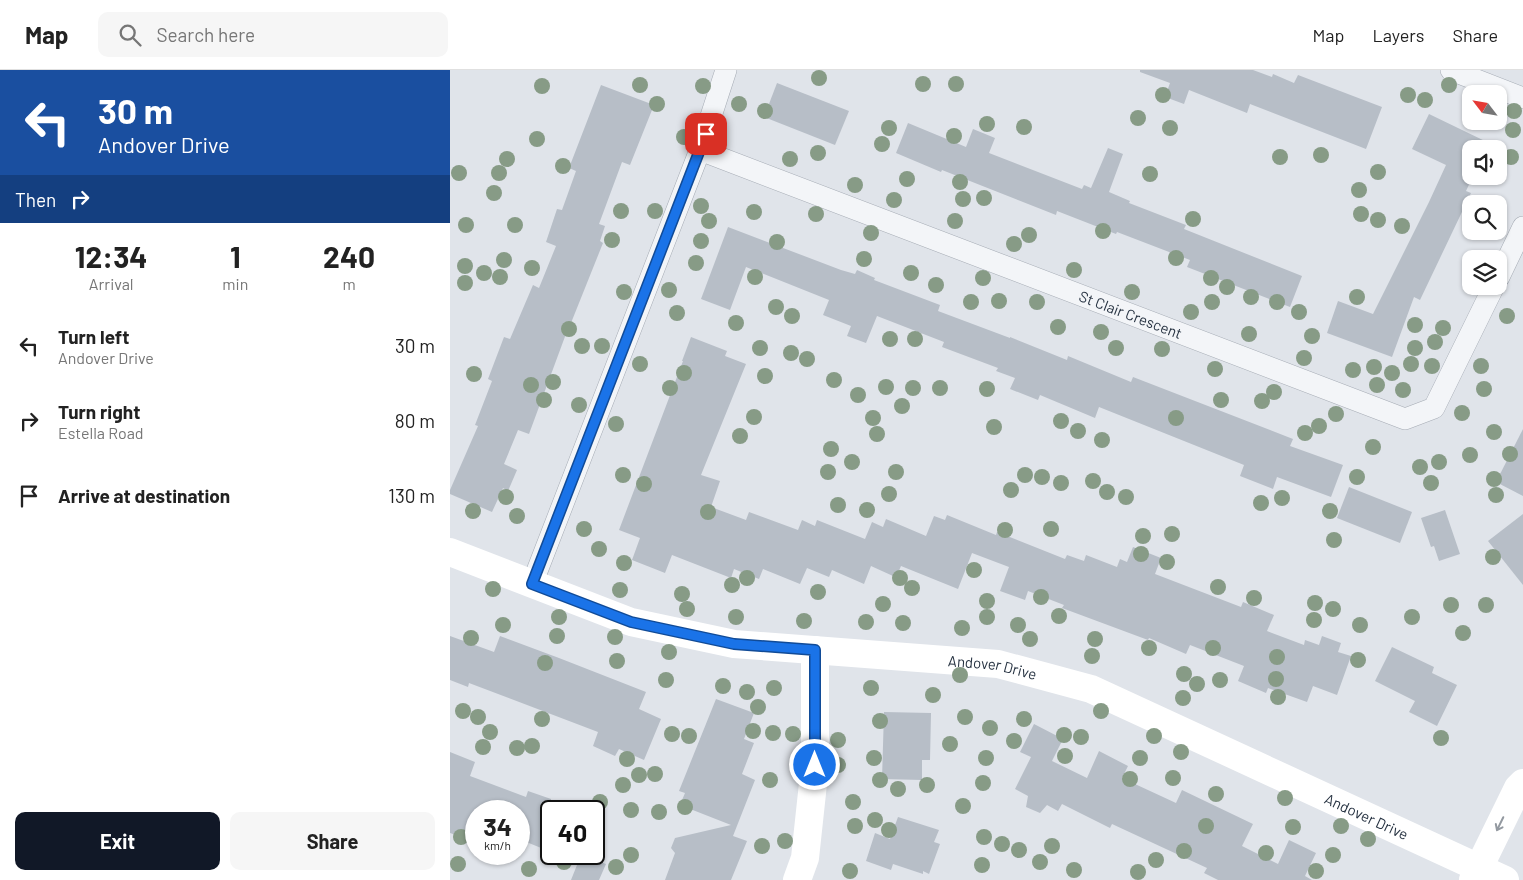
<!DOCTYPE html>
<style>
body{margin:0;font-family:Barlow,sans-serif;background:#f6f6f6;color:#222;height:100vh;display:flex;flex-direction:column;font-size:19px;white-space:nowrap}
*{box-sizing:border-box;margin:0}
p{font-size:16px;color:#767676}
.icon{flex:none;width:28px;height:28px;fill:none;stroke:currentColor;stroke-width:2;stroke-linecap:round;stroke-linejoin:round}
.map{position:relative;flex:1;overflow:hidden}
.drawer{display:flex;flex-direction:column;background:#fff;width:450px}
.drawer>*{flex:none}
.guide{background:#1a4fa0;color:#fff;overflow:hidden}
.needle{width:32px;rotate:301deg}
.fabs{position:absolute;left:1012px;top:15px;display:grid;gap:10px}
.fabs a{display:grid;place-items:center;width:45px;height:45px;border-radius:10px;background:#fff;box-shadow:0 1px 4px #0004;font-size:25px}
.speed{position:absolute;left:15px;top:730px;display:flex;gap:10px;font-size:25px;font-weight:700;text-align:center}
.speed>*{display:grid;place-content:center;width:65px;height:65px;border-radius:50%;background:#fff;box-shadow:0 1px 4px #0004;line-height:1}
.speed small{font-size:12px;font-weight:400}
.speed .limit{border:2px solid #111;border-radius:8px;background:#fff;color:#111}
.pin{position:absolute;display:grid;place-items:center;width:42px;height:42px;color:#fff;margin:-21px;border-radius:10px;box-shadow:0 2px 8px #0006}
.me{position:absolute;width:55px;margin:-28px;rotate:0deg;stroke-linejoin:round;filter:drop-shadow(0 0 4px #0008)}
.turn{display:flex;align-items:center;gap:18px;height:105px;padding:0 15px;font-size:22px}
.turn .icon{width:65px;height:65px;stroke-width:2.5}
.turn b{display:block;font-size:35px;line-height:42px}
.then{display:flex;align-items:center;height:48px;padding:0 15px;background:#0003;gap:10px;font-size:19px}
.eta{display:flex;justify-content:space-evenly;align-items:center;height:85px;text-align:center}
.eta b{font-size:30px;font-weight:700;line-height:35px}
.button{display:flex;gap:10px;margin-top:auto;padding:10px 15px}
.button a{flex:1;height:58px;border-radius:10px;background:#111827;color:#fff;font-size:20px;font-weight:700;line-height:58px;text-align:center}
.button a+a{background:#f6f6f6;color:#222}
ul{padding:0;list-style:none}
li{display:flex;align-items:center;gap:15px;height:75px;padding:0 15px}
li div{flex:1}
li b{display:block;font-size:19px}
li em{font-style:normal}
header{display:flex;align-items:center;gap:30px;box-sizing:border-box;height:70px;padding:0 25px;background:#fff;border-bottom:1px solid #e0e0e0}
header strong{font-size:24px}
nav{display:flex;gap:28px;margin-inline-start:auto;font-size:18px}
.search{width:350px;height:45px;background:#f6f6f6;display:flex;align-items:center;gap:12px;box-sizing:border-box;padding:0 18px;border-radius:10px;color:#767676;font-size:19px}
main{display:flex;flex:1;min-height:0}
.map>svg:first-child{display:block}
.building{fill:#b7bec7}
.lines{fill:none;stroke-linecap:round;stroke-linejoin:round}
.street-casing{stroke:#a5abb4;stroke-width:22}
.street{stroke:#f3f5f8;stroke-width:21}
.secondary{stroke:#fff;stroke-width:28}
.tree{fill:#879b86}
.oneway{stroke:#9399a0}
.route-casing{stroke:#114b97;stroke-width:12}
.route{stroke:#1a73e8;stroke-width:9}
.labels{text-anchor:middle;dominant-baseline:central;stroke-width:4;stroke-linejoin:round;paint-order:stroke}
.street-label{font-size:15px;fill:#273342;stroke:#eff3f7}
</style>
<header>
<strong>Map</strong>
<div class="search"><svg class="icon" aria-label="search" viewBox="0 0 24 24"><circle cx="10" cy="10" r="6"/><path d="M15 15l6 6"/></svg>Search here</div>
<nav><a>Map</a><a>Layers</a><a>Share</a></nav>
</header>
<main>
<section class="drawer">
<div class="guide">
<div class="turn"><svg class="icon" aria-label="left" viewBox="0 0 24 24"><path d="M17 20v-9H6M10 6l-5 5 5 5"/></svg><div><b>30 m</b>Andover Drive</div></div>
<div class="then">Then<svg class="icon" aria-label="right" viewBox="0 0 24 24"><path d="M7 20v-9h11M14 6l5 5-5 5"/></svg></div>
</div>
<div class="eta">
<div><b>12:34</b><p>Arrival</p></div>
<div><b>1</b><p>min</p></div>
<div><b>240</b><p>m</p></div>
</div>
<ul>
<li><svg class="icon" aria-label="left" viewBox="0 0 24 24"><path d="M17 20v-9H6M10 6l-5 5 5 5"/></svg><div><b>Turn left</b><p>Andover Drive</p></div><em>30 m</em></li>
<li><svg class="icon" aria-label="right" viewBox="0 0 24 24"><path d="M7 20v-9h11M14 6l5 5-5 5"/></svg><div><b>Turn right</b><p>Estella Road</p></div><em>80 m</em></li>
<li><svg class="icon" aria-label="arrive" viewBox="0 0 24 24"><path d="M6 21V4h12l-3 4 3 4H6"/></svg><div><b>Arrive at destination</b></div><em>130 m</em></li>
</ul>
<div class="button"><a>Exit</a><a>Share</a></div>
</section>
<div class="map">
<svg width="1073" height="810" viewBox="0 0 1073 810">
<rect width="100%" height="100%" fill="#e0e4ea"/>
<!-- building -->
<g class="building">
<polygon points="690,0 803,0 822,7 823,4 844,13 848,5 932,37 916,79 800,34 797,43 739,20 734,34 715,27 720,13 690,2"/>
<polygon points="327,13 399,41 385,75 314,47"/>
<polygon points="151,15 204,35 180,95 172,92 149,154 155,156 150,171 153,173 121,253 120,253 79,364 68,360 54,394 67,400 58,421 53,418 42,442 0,424 0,420 28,356 25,355 42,311 38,309 54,267 60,269 83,215 89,218 106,176 96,172 107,139 112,140 126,101 119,98"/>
<polygon points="979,44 1039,73 1036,79 1021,79 1021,106 1023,106 1016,121 1021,123 970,230 964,227 942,287 877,263 888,231 923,244 979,132 996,95 962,79"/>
<polygon points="458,53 516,77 523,59 545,68 539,83 632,119 634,115 641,118 658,78 673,84 659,122 680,131 679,133 736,155 734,159 852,206 840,237 737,197 740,190 667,162 666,164 607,141 606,145 492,100 491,102 446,83"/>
<polygon points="278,157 391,200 405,204 407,200 425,208 424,210 490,235 488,241 560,268 560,267 617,290 618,286 681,312 683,307 843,369 840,376 893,395 881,427 827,407 823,419 790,406 794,395 649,337 645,348 590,325 588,330 560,319 565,308 546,301 548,298 492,277 494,272 427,246 416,273 397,266 401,256 373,245 379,230 296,197 280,240 251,229"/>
<polygon points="241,267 277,281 275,286 296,294 251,405 270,411 261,437 296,450 299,442 348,460 352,450 365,456 367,450 415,469 422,452 433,457 436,449 476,466 484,446 495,450 497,445 546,465 547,462 615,489 617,485 634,491 636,485 667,497 670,489 677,492 683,477 711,488 705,504 791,537 793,532 824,545 817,561 854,575 855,570 869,575 872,566 891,573 888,582 901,586 887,625 863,616 857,632 818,618 816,623 788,611 794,596 740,575 736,584 699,568 698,570 612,538 614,535 578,521 575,530 550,521 559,497 522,483 508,519 451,496 448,503 444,502 443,506 421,496 414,514 382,500 379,507 357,498 350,514 313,499 309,509 284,499 281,508 222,485 215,503 182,490 190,468 169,460 233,291 232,291"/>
<polygon points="1073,359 1073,426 1046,412"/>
<polygon points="899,417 962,442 950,473 887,448"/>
<polygon points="995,440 1010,484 989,491 984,476 981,477 971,448"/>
<polygon points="1073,444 1073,515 1038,471"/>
<polygon points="0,566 44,582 50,566 109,588 196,622 189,639 211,649 194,690 169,679 165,686 143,676 148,662 19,613 18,617 0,610"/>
<polygon points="942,577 984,597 982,603 1007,615 987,656 959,642 965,631 925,611"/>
<polygon points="266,629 304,643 294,669 304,673 292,704 305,710 283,766 297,771 281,810 215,810 225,783 221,778 225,768 281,755 230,735 235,723 229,721"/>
<polygon points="434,642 481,643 480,690 472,690 472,710 432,709"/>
<polygon points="584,654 613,669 602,691 637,708 649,681 678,696 672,708 726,733 732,720 803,754 792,776 828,794 839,770 866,783 855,806 862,810 768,810 754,803 757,798 662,754 660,758 612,734 608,741 597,735 590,743 576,737 578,726 565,719 581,687 570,682"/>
<polygon points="0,682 25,692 20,706 76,727 78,721 101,729 101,737 108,740 108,741 101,741 101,782 69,769 69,741 26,741 26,758 21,770 0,763"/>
<polygon points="448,747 489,760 484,772 490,774 479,804 473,801 473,804 443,794 441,800 416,791 425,763 440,769"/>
<polygon points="131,785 156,794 149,810 121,810"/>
</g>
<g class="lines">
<!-- street casing -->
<g class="street-casing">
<g id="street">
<polyline points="1001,0 1073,28"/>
<path id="s1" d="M250 80 955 349 984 338 1044 216"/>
<polyline points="1049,207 1073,157"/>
<polyline points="82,514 250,80 276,0"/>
</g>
</g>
<!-- street -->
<use href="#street" class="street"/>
<!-- secondary -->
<g class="secondary">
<path id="s2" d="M0 482 181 552 284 574 548 594 641 619 1055 810"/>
<polyline points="347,810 355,788 365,695 365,580"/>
<polyline points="1023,810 1068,718 1073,713"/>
</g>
</g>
<!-- trees -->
<g class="tree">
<circle cx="369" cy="8" r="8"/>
<circle cx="473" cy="14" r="8"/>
<circle cx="506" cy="14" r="8"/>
<circle cx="190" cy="15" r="8"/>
<circle cx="999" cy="15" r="8"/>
<circle cx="92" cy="16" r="8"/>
<circle cx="253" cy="16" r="8"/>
<circle cx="713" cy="25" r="8"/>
<circle cx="958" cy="25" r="8"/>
<circle cx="975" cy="30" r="8"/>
<circle cx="207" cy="34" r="8"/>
<circle cx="289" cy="34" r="8"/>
<circle cx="315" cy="41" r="8"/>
<circle cx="1064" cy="41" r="8"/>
<circle cx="688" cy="48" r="8"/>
<circle cx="537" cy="54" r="8"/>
<circle cx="574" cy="57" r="8"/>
<circle cx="439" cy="58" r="8"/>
<circle cx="720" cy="58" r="8"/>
<circle cx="1063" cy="60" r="8"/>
<circle cx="504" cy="66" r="8"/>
<circle cx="234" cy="67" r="8"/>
<circle cx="87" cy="69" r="8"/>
<circle cx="432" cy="74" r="8"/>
<circle cx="368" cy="83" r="8"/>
<circle cx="871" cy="85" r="8"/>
<circle cx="830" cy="87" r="8"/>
<circle cx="1061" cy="87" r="8"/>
<circle cx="57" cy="89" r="8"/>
<circle cx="340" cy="89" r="8"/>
<circle cx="113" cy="96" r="8"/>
<circle cx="928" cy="102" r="8"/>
<circle cx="9" cy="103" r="8"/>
<circle cx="49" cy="103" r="8"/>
<circle cx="700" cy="104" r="8"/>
<circle cx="457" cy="109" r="8"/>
<circle cx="510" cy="112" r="8"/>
<circle cx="405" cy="115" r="8"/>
<circle cx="909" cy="120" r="8"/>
<circle cx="44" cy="123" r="8"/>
<circle cx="534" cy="128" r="8"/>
<circle cx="513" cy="129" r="8"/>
<circle cx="444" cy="130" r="8"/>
<circle cx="251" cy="136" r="8"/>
<circle cx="171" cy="141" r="8"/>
<circle cx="205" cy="141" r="8"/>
<circle cx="304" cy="142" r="8"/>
<circle cx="366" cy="144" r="8"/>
<circle cx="911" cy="144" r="8"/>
<circle cx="743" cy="149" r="8"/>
<circle cx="928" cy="150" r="8"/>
<circle cx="259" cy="151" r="8"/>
<circle cx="505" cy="151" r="8"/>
<circle cx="16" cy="155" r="8"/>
<circle cx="65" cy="155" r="8"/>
<circle cx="952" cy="156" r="8"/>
<circle cx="653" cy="161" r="8"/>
<circle cx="421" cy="163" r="8"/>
<circle cx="579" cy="165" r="8"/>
<circle cx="162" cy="170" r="8"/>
<circle cx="251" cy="171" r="8"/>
<circle cx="327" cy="172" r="8"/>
<circle cx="564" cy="174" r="8"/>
<circle cx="726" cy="188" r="8"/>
<circle cx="414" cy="189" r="8"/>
<circle cx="54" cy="190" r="8"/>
<circle cx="246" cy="193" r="8"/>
<circle cx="15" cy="196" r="8"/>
<circle cx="82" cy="198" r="8"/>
<circle cx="624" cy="200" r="8"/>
<circle cx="34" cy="203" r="8"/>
<circle cx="461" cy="203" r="8"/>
<circle cx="50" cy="207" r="8"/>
<circle cx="305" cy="207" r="8"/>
<circle cx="533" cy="208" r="8"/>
<circle cx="761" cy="208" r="8"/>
<circle cx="15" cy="213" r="8"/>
<circle cx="486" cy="215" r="8"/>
<circle cx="777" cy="217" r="8"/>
<circle cx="219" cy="220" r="8"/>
<circle cx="174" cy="222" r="8"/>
<circle cx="682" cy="222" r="8"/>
<circle cx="801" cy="227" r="8"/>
<circle cx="907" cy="227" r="8"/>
<circle cx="549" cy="231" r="8"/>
<circle cx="521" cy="232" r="8"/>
<circle cx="587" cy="232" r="8"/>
<circle cx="762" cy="232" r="8"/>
<circle cx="827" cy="232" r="8"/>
<circle cx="326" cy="237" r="8"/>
<circle cx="741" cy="242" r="8"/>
<circle cx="849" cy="242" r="8"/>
<circle cx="227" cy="243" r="8"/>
<circle cx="342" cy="246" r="8"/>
<circle cx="1057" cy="246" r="8"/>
<circle cx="286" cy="253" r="8"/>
<circle cx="965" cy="255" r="8"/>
<circle cx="608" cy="257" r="8"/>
<circle cx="993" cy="258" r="8"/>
<circle cx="119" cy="259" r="8"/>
<circle cx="651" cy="262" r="8"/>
<circle cx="799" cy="264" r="8"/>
<circle cx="862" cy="266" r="8"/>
<circle cx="440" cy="269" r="8"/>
<circle cx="465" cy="269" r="8"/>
<circle cx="985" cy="272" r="8"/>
<circle cx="132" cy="276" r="8"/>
<circle cx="152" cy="276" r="8"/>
<circle cx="310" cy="278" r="8"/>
<circle cx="666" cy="278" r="8"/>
<circle cx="965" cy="278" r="8"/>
<circle cx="712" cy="279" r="8"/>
<circle cx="341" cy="283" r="8"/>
<circle cx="854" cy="288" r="8"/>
<circle cx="357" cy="289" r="8"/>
<circle cx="190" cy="294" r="8"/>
<circle cx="961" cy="294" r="8"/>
<circle cx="982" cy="296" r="8"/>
<circle cx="1031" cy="296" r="8"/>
<circle cx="924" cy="297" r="8"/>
<circle cx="765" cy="299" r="8"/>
<circle cx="903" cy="300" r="8"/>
<circle cx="234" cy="303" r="8"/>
<circle cx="942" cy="303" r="8"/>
<circle cx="24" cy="304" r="8"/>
<circle cx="315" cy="306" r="8"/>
<circle cx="384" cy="310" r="8"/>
<circle cx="103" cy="312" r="8"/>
<circle cx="81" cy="315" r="8"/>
<circle cx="927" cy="315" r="8"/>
<circle cx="436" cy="317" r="8"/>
<circle cx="220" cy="318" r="8"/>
<circle cx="463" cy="318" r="8"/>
<circle cx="490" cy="318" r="8"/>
<circle cx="537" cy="319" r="8"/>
<circle cx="1034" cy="319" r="8"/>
<circle cx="953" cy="320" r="8"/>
<circle cx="824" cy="322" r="8"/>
<circle cx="408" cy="325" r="8"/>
<circle cx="94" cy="330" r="8"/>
<circle cx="771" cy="330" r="8"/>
<circle cx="812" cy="331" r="8"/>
<circle cx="129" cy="335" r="8"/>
<circle cx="452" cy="336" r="8"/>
<circle cx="1012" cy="343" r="8"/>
<circle cx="886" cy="344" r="8"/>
<circle cx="304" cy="347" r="8"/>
<circle cx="423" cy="348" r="8"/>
<circle cx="726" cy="348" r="8"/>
<circle cx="611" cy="351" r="8"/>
<circle cx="166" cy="354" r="8"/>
<circle cx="869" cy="356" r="8"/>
<circle cx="544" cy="357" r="8"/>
<circle cx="628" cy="361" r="8"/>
<circle cx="1044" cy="362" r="8"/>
<circle cx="855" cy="363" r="8"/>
<circle cx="427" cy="364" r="8"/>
<circle cx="290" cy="366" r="8"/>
<circle cx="652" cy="370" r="8"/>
<circle cx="923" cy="377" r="8"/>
<circle cx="381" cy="379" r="8"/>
<circle cx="1060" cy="384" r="8"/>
<circle cx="1020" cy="385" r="8"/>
<circle cx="402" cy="392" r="8"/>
<circle cx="989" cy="392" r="8"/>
<circle cx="970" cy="397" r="8"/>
<circle cx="378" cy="402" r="8"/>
<circle cx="446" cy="402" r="8"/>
<circle cx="173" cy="405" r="8"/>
<circle cx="575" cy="405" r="8"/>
<circle cx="592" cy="407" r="8"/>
<circle cx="907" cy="407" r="8"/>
<circle cx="1044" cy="409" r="8"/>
<circle cx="643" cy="411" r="8"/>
<circle cx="611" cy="413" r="8"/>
<circle cx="981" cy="413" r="8"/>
<circle cx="194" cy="414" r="8"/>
<circle cx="561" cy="420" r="8"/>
<circle cx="657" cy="422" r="8"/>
<circle cx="439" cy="424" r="8"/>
<circle cx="1046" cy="425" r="8"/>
<circle cx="56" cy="427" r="8"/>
<circle cx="676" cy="427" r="8"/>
<circle cx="832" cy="428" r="8"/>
<circle cx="811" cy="433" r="8"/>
<circle cx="388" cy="435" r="8"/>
<circle cx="417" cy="440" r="8"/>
<circle cx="23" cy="441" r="8"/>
<circle cx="880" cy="441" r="8"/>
<circle cx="258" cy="442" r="8"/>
<circle cx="67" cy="446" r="8"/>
<circle cx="134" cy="459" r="8"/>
<circle cx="601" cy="459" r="8"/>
<circle cx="555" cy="460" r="8"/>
<circle cx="722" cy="464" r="8"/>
<circle cx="693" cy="466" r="8"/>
<circle cx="884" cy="470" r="8"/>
<circle cx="149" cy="479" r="8"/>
<circle cx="691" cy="484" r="8"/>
<circle cx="1043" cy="487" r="8"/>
<circle cx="717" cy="492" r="8"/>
<circle cx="174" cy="493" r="8"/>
<circle cx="524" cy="500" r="8"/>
<circle cx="297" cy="508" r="8"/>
<circle cx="450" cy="508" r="8"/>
<circle cx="282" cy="515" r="8"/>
<circle cx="768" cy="517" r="8"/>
<circle cx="462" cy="518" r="8"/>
<circle cx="43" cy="519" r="8"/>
<circle cx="170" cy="520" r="8"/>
<circle cx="368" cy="522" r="8"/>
<circle cx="232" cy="524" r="8"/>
<circle cx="591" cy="527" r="8"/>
<circle cx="804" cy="528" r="8"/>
<circle cx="537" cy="531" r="8"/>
<circle cx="865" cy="533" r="8"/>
<circle cx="433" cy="534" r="8"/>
<circle cx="1001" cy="535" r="8"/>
<circle cx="1036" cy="535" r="8"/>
<circle cx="237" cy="539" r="8"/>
<circle cx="883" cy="539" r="8"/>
<circle cx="609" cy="546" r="8"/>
<circle cx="109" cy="547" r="8"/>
<circle cx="286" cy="547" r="8"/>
<circle cx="537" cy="547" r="8"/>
<circle cx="962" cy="547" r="8"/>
<circle cx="864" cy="550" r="8"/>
<circle cx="354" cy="551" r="8"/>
<circle cx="416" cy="552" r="8"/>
<circle cx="453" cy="553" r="8"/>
<circle cx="53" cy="555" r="8"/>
<circle cx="568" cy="555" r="8"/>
<circle cx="910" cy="555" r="8"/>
<circle cx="512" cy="558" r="8"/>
<circle cx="1013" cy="563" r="8"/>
<circle cx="107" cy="566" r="8"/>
<circle cx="165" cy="567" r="8"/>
<circle cx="21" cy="568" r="8"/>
<circle cx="580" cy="569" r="8"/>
<circle cx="645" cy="569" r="8"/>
<circle cx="699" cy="578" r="8"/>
<circle cx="763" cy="578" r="8"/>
<circle cx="219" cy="582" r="8"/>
<circle cx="642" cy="586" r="8"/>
<circle cx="827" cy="587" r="8"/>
<circle cx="908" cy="590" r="8"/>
<circle cx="167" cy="591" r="8"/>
<circle cx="95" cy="593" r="8"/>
<circle cx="734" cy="604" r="8"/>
<circle cx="510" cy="605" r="8"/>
<circle cx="826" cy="609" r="8"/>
<circle cx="216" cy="610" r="8"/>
<circle cx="770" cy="610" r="8"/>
<circle cx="747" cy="614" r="8"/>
<circle cx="273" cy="616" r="8"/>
<circle cx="324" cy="618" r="8"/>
<circle cx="421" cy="618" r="8"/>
<circle cx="297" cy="622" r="8"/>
<circle cx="483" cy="625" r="8"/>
<circle cx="828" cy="627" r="8"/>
<circle cx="733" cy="628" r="8"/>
<circle cx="308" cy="637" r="8"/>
<circle cx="13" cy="641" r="8"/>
<circle cx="651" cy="641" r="8"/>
<circle cx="28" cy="647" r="8"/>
<circle cx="515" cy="647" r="8"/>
<circle cx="92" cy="649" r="8"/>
<circle cx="574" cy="649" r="8"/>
<circle cx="430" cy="651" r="8"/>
<circle cx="540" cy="658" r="8"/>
<circle cx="303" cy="661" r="8"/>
<circle cx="40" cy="662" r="8"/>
<circle cx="323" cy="663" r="8"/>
<circle cx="222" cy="664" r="8"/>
<circle cx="343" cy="664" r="8"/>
<circle cx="614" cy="665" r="8"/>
<circle cx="239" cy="666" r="8"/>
<circle cx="704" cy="666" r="8"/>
<circle cx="631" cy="667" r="8"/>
<circle cx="991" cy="668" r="8"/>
<circle cx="388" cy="670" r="8"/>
<circle cx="564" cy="671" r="8"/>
<circle cx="500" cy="674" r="8"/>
<circle cx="82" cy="676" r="8"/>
<circle cx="33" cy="677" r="8"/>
<circle cx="67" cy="678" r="8"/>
<circle cx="731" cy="682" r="8"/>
<circle cx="615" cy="686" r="8"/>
<circle cx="424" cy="688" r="8"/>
<circle cx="536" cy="688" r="8"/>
<circle cx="690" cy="688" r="8"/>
<circle cx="177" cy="689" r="8"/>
<circle cx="388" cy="695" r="8"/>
<circle cx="205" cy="704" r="8"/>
<circle cx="189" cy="705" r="8"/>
<circle cx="723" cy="708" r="8"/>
<circle cx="680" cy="709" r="8"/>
<circle cx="320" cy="710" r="8"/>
<circle cx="430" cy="710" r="8"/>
<circle cx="533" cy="713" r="8"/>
<circle cx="173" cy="715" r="8"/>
<circle cx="477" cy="715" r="8"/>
<circle cx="448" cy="719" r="8"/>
<circle cx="766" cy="724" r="8"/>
<circle cx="835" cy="728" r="8"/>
<circle cx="150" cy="732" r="8"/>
<circle cx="403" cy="732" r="8"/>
<circle cx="513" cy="736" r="8"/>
<circle cx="235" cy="737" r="8"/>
<circle cx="181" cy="740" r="8"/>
<circle cx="209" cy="742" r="8"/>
<circle cx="425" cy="750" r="8"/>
<circle cx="405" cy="756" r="8"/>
<circle cx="756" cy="756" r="8"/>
<circle cx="891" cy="756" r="8"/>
<circle cx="843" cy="757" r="8"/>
<circle cx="439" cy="760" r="8"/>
<circle cx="11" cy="767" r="8"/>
<circle cx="534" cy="767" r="8"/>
<circle cx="918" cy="769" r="8"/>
<circle cx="335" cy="771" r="8"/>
<circle cx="552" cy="774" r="8"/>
<circle cx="312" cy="776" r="8"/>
<circle cx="602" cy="776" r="8"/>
<circle cx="569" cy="780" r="8"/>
<circle cx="734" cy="781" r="8"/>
<circle cx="816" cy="783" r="8"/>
<circle cx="181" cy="785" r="8"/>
<circle cx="883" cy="785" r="8"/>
<circle cx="706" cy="790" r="8"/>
<circle cx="114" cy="792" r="8"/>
<circle cx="590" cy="792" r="8"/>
<circle cx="8" cy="794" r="8"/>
<circle cx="532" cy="795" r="8"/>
<circle cx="166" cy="797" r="8"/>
<circle cx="79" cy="799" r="8"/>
<circle cx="624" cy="800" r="8"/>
<circle cx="400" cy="801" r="8"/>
<circle cx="866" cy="801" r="8"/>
<circle cx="688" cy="802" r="8"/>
</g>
<!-- one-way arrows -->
<defs><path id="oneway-shaft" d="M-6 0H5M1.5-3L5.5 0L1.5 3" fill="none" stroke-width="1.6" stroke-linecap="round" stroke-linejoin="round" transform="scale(1.25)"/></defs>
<use class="oneway" href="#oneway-shaft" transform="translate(1050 754) rotate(116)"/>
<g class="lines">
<!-- route casing -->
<g class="route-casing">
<polyline id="route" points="256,64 82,514 181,552 284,574 365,580 365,695"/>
</g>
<!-- route -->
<use href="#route" class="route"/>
</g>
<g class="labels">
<!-- street labels -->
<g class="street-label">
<text stroke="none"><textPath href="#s1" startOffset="461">St Clair Crescent</textPath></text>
<text stroke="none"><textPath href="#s2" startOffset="559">Andover Drive</textPath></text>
<text stroke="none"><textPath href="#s2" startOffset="964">Andover Drive</textPath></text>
</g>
</g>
</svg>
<div class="fabs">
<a><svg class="needle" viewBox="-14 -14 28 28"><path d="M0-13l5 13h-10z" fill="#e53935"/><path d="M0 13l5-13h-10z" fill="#767676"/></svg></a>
<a><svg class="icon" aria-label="sound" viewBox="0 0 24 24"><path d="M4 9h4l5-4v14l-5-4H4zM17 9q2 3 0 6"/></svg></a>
<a><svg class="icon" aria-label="search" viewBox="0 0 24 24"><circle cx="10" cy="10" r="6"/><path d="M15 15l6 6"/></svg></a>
<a><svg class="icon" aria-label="layers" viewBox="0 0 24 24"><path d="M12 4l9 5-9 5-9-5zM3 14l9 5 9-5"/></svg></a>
</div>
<div class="speed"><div>34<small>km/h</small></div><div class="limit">40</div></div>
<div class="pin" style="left:256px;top:64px;background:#d93025"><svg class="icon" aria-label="arrive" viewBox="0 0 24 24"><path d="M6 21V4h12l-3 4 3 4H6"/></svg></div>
<svg class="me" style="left:365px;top:695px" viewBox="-20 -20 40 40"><circle r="17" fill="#1a73e8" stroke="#fff" stroke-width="3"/><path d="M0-11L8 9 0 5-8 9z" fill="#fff"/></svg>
</div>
</main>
